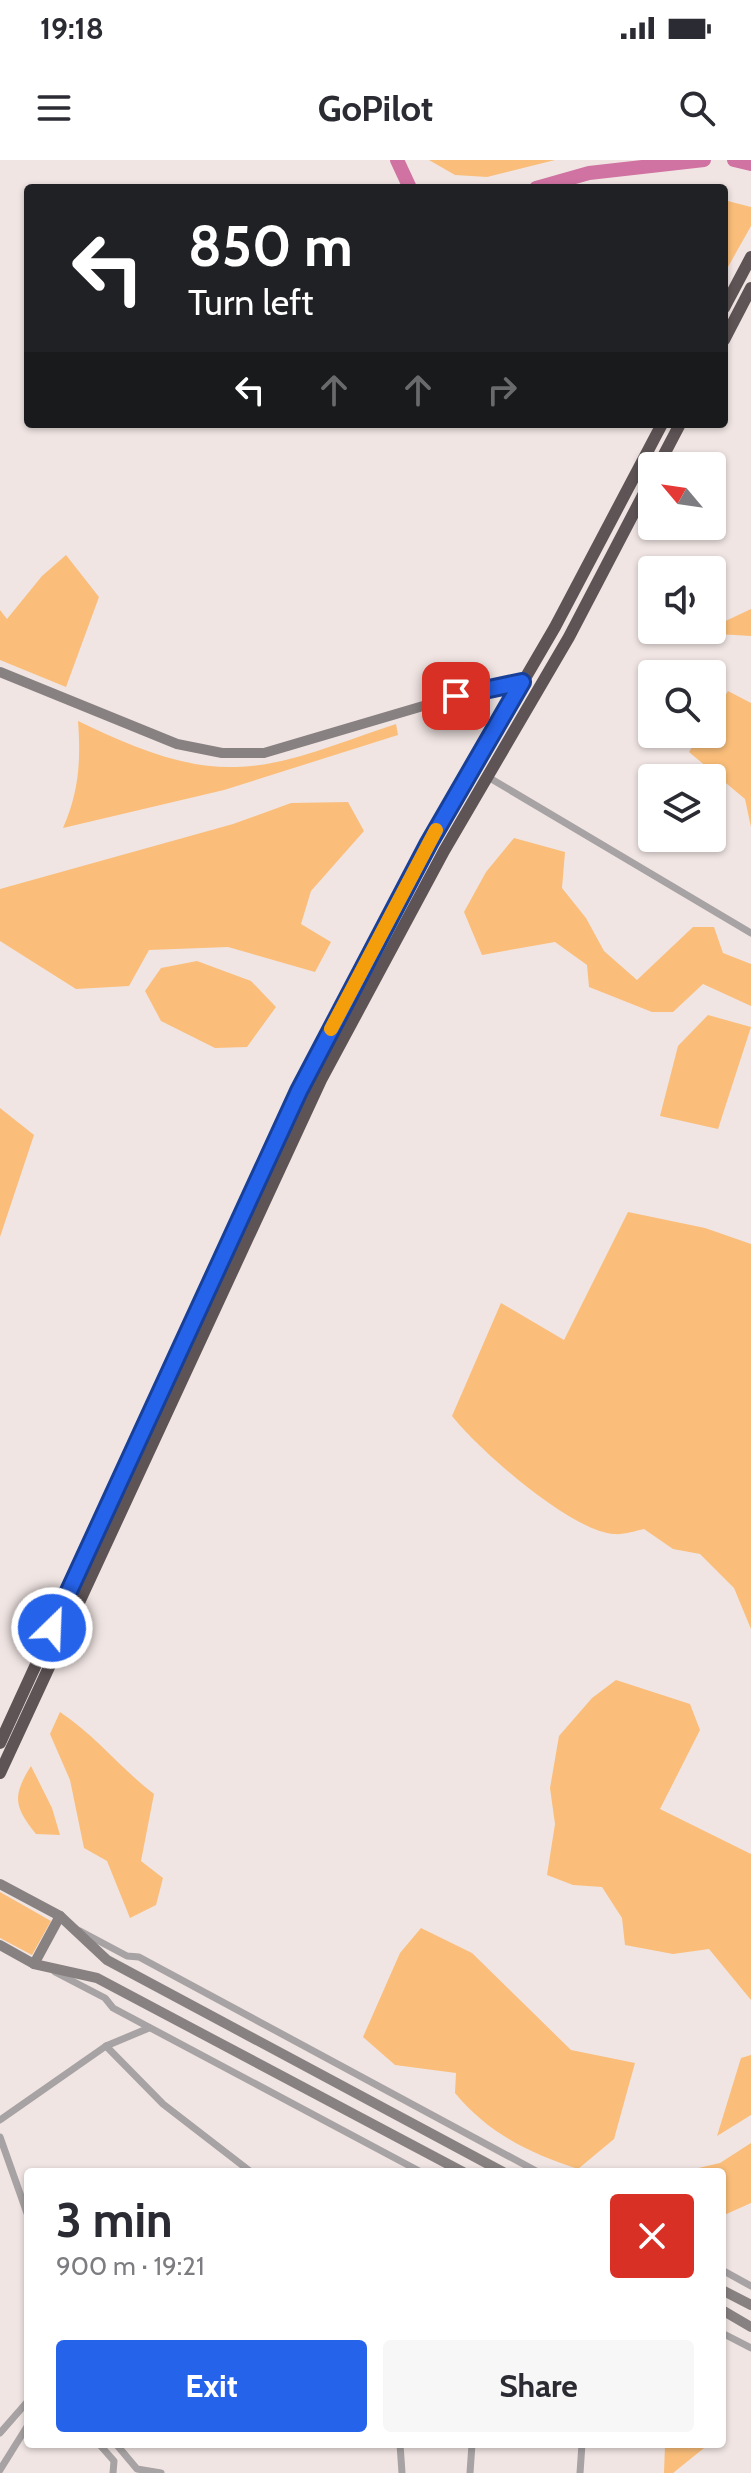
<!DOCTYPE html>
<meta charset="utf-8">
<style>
body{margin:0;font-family:Cabin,sans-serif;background:#f7f7f7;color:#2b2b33;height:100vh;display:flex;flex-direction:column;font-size:30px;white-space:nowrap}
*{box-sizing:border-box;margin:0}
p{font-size:26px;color:#7c7c81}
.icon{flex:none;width:44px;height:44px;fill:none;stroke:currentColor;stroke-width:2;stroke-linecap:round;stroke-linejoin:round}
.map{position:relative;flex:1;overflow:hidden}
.details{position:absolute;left:24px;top:2008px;width:702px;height:280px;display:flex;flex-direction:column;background:#fff;border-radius:8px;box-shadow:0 2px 6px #0004}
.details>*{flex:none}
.hud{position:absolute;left:24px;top:24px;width:704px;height:244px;border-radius:8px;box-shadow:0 2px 6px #0004;background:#202124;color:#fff;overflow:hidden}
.needle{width:52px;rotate:299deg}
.tools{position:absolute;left:638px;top:292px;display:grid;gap:16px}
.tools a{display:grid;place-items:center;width:88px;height:88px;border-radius:8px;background:#fff;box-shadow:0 2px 6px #0004;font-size:40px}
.pin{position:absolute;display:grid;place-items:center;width:68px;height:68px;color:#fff;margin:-34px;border-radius:16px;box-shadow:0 4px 12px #0006}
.me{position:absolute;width:88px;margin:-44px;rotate:24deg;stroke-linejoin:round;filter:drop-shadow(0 0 6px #0008)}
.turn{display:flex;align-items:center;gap:28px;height:168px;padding:0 32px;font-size:36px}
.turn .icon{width:104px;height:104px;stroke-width:2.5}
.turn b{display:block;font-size:56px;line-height:68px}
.lanes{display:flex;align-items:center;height:76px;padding:0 32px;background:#0003;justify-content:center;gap:40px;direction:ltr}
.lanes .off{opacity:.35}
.round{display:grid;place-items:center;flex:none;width:84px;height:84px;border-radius:8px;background:#f7f7f7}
.head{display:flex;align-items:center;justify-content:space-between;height:136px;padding:0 32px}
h1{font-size:48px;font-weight:800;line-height:60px}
.button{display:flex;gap:16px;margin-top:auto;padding:16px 32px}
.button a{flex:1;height:92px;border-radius:8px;background:#2563eb;color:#fff;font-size:32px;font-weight:800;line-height:92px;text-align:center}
.button a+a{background:#f7f7f7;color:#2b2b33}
.status{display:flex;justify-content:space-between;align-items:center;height:56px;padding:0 40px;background:#fff;direction:ltr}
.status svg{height:22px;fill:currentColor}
header{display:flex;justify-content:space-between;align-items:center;height:104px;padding:0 32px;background:#fff;font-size:36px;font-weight:800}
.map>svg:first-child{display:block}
.green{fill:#fabe7a}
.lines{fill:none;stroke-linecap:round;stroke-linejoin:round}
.river{stroke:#d072a2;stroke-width:14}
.street{stroke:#a7a2a3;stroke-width:7}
.secondary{stroke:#888182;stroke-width:10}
.highway{stroke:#5e5456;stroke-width:12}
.route-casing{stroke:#184099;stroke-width:20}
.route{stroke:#2563eb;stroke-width:14}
.slow{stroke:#f59e0b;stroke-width:14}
</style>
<div class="status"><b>19:18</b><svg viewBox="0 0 49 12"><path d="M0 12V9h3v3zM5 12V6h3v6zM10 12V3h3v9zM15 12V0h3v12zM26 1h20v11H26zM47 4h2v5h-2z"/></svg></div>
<header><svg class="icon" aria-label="menu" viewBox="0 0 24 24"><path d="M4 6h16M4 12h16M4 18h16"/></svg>GoPilot<svg class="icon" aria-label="search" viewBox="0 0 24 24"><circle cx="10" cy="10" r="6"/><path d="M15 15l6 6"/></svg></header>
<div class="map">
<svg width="751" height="2313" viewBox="0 0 751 2313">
<rect width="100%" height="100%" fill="#f0e5e3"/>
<!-- green -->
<g class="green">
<polygon points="429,0 555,0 487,17 455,15"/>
<polygon points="724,40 751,47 751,66 724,114"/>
<polygon points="66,395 99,437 66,527 0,500 0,450 7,459 42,416"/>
<polygon points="751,449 751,476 700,473"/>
<polygon points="728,531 751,543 751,667 745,639 689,592 700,574 712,574 712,556"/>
<path d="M78 561C126 584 181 609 236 607 289 606 345 580 396 564L398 575 224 630 63 668C79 632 81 600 78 561Z"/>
<polygon points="348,642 364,671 311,731 301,764 331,782 315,812 228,787 149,790 129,826 76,829 0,781 0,729 233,664 291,643"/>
<polygon points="514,678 565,692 562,728 586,758 604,791 637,820 693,767 714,767 723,793 751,804 751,846 703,824 673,852 652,852 589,827 587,805 555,782 482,795 464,752 486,712"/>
<polygon points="197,801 251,821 276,847 247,887 215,888 161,861 145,831 161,808"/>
<polygon points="708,855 751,867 718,969 660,956 678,886"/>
<polygon points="0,948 34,975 0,1077"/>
<path d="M628 1052 705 1068 751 1084V1469L734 1428 700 1394 673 1389 644 1369C635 1371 623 1375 614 1374 570 1371 479 1290 452 1256L501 1143 564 1180Z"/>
<polygon points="616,1520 690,1544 700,1570 660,1649 751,1694 751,1840 709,1789 673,1794 625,1785 622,1758 602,1727 573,1725 547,1715 555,1664 550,1628 559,1576 592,1538"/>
<path d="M60 1552C95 1575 121 1609 154 1634L141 1701 163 1718 156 1745 130 1758 107 1701 84 1688 70 1620 50 1574Z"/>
<path d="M31 1606 52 1648 60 1675 36 1674C14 1647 12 1636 31 1606Z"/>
<polygon points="0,1732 51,1761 32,1795 0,1778"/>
<path d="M421 1768 472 1793 571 1890 635 1903 614 1979 578 2009C529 1993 488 1973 455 1933L456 1913 395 1905 363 1877 400 1793Z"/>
<polygon points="751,1895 751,1955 717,1976 741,1898"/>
<polygon points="751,1983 751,2043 722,2056 722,2012 681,2012 720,2003"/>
<polygon points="665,2284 709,2284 673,2313 664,2313"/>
</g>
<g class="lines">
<!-- river -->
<g class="river">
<polyline points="397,0 410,28"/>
<polyline points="734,0 751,4"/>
<polyline points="536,28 589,13 704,0"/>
</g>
<!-- street -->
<g class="street">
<polyline points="488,617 751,773"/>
<polyline points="80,1771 127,1796 139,1797 538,2012"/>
<polyline points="55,1812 105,1838 113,1848 421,2012"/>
<polyline points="149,1868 106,1886 163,1944 251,2012"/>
<polyline points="0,1960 106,1886"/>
<polyline points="0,1977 28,2056"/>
<polyline points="722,2110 751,2126"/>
<polyline points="722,2173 751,2188"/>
<polyline points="0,2273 28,2241"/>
<polyline points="99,2284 114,2301 113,2313"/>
<polyline points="116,2284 137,2309 161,2313"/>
<polyline points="400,2284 402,2313"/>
<polyline points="0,2310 28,2265"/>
<polyline points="470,2313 472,2284"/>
<polyline points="580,2313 582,2284"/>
</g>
<!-- secondary -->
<g class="secondary">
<polyline points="0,512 177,584 222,593 264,593 484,528 522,522"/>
<polyline points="0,1724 60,1756 107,1800 503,2012"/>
<polyline points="0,1785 34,1804 97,1818 463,2012"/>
<polyline points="34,1804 60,1756"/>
<polyline points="722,2130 751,2145"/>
<polyline points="722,2150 751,2167"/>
</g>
<!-- highway -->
<g class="highway">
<polyline points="724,148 751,97"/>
<polyline points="724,180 751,128"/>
<polyline points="658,306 680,264"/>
<polyline points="0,1583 299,931 429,683 555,467 662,264"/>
<polyline points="0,1613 321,920 444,691 569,477 652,318"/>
</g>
</g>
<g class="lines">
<!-- route casing -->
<g class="route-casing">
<polyline id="route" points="52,1468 299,931 429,683 522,522 456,536"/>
</g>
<!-- route -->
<use href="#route" class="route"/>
<!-- slow -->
<polyline class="slow" points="331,869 436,670"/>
</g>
</svg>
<div class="tools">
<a><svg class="needle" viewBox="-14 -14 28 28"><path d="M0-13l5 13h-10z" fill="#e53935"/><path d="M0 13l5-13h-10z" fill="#7c7c81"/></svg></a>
<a><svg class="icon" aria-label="sound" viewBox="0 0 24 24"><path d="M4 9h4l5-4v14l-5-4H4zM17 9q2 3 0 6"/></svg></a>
<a><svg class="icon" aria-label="search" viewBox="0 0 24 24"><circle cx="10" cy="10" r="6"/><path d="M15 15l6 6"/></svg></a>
<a><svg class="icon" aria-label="layers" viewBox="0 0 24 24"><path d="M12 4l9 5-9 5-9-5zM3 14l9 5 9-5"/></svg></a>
</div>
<div class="pin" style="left:456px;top:536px;background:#d93025"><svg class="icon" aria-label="arrive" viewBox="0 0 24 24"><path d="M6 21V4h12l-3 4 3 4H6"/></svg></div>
<svg class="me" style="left:52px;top:1468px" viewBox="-20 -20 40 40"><circle r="17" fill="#2563eb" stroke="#fff" stroke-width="3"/><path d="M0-11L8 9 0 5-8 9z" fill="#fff"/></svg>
<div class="hud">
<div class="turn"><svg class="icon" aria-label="left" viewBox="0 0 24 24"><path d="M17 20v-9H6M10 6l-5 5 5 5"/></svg><div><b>850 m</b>Turn left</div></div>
<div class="lanes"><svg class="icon" aria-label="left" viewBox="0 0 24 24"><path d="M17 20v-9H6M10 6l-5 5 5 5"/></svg><svg class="icon off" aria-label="ahead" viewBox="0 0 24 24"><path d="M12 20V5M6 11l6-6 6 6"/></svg><svg class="icon off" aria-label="ahead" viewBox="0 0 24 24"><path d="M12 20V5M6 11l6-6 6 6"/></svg><svg class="icon off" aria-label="right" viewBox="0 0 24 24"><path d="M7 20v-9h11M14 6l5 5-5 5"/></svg></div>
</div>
<section class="details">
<div class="head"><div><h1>3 min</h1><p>900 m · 19:21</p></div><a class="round" style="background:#d93025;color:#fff"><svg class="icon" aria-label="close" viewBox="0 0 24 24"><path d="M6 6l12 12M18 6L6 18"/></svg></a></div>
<div class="button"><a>Exit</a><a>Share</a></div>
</section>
</div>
